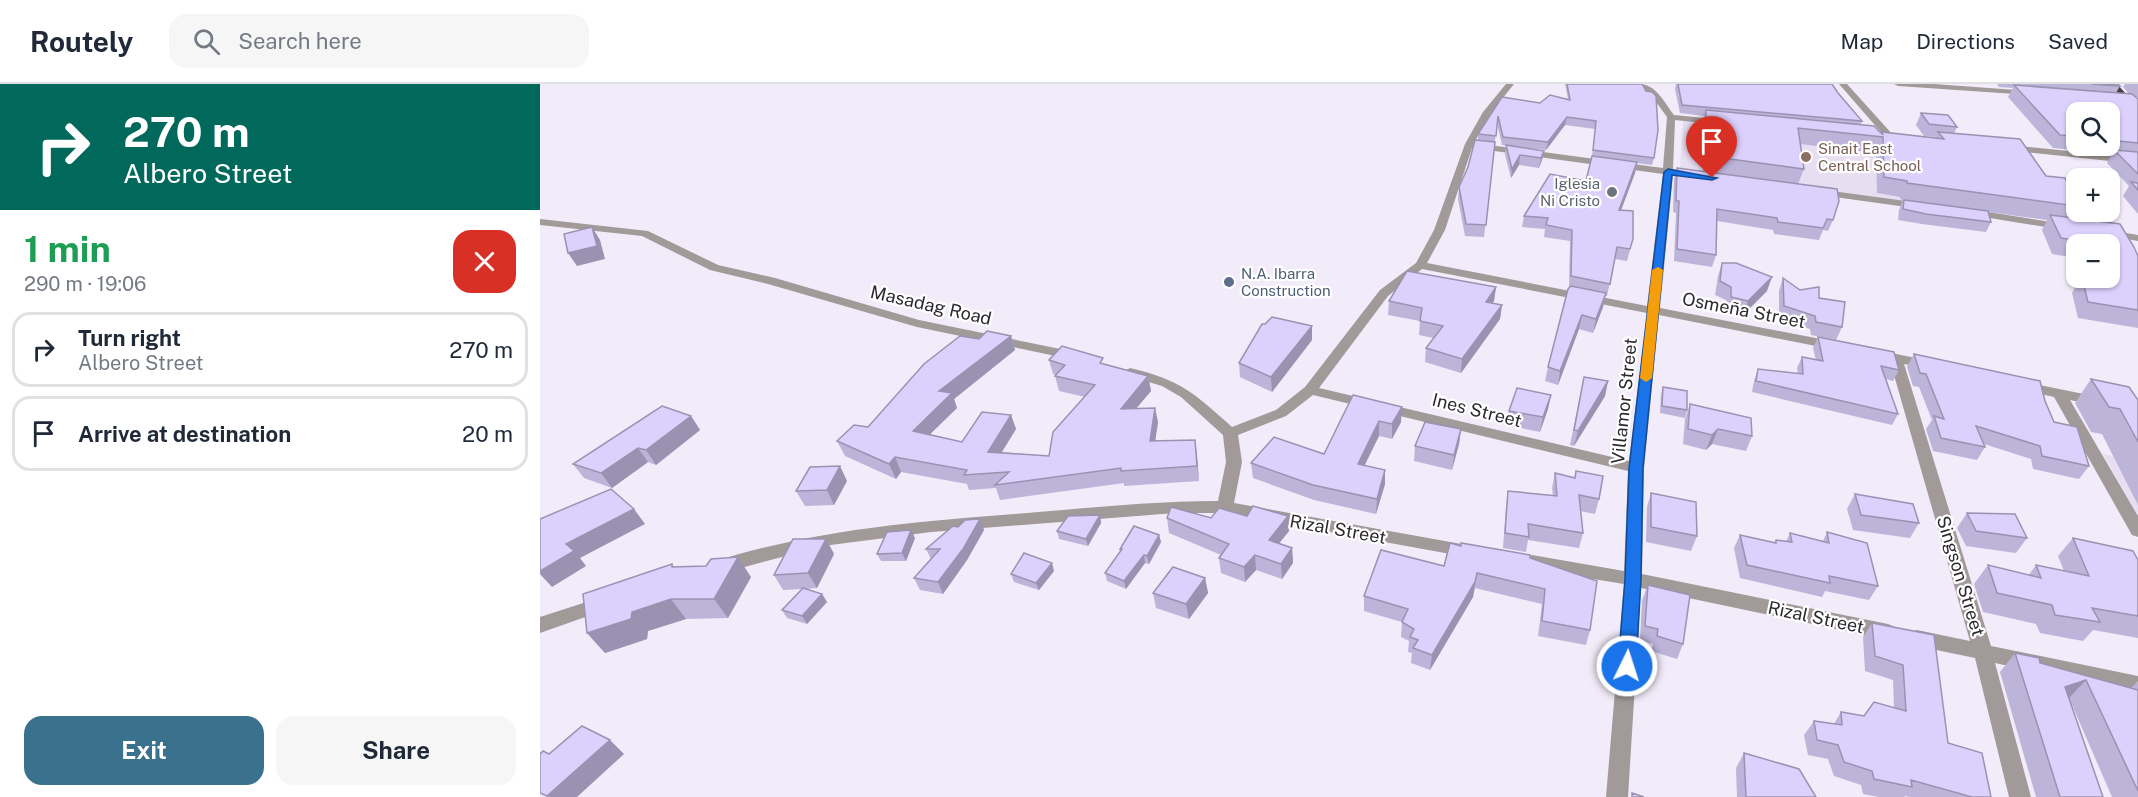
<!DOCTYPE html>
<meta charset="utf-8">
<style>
body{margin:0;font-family:"Public Sans",sans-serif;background:#f6f6f7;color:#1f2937;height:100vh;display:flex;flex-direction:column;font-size:22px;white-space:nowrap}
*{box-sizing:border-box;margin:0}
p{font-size:20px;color:#747a83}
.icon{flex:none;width:33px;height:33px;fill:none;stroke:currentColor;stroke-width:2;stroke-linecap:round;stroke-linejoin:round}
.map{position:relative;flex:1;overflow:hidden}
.side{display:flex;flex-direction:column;background:#fff;width:540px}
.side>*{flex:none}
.guide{background:#00695c;color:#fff;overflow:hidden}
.tools{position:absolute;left:1526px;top:18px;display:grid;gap:12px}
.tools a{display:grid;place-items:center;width:54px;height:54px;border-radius:12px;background:#fff;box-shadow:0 2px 4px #0004;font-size:30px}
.pin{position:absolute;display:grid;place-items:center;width:51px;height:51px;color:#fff;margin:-62px -26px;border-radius:50% 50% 50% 0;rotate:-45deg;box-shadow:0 0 6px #0007}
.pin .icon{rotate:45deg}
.me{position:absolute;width:66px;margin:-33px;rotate:4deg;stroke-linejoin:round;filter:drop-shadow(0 0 4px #0008)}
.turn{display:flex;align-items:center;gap:21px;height:126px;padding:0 24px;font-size:27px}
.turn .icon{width:78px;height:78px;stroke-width:2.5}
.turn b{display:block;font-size:42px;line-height:51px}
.round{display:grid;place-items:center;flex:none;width:63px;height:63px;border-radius:18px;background:#f6f6f7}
.head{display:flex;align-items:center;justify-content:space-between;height:102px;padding:0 24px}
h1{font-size:36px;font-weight:700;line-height:45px;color:#1e9e55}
.primary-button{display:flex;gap:12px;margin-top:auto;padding:12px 24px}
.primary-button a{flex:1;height:69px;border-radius:18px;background:#3a718c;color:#fff;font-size:24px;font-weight:700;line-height:69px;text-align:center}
.primary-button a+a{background:#f6f6f7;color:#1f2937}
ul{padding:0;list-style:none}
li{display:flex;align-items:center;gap:18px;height:75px;margin:0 12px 9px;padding:0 12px;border:3px solid #e0e1e3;border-radius:18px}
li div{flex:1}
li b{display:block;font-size:22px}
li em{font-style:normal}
header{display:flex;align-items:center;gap:36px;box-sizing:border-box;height:84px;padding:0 30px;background:#fff;border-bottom:2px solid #e0e1e3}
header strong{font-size:28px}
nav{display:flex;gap:33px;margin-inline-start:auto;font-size:21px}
.search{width:420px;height:54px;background:#f6f6f7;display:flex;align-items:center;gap:15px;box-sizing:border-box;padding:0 21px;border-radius:18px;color:#747a83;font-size:22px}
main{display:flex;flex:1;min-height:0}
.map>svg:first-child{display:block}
.built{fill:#e8def2}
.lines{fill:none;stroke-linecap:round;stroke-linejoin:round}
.minor{fill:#a19a98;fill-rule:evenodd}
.highway{fill:#4b3e3a;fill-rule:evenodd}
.wall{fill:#bdb4da;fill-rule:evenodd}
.shaded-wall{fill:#9a92b1}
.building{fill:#dcd1fd;stroke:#9a92b1;stroke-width:1.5}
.route{fill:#1a73e8;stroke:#114b97;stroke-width:1.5}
.slow{fill:#f59e0b}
.education-dot{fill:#8d6e63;stroke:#fff;stroke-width:2}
.worship-dot{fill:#6b7280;stroke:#fff;stroke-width:2}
.service-dot{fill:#5c6f8a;stroke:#fff;stroke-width:2}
.labels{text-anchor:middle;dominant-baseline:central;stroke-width:4.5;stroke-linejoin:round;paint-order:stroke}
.far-education-label{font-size:15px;fill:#785e54;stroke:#fff;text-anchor:start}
.far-worship-label{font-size:15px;fill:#5b616d;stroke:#fff;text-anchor:end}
.far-service-label{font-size:15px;fill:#4e5e75;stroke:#fff;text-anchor:start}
.street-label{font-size:18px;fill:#2c2a2f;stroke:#fff}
</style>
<header>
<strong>Routely</strong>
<div class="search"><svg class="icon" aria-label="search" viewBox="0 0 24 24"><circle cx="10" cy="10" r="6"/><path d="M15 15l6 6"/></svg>Search here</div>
<nav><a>Map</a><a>Directions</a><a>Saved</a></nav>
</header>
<main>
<section class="side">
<div class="guide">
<div class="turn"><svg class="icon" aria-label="right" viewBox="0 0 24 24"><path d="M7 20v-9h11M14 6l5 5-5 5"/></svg><div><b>270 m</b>Albero Street</div></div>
</div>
<div class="head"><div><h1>1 min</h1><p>290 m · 19:06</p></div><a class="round" style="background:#d93025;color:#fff"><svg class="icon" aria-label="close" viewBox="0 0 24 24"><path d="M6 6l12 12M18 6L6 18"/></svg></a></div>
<ul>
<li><svg class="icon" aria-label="right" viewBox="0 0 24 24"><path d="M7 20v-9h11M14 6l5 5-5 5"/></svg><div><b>Turn right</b><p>Albero Street</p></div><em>270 m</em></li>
<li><svg class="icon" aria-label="arrive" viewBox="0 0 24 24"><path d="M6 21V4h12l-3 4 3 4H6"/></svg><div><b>Arrive at destination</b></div><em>20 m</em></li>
</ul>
<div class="primary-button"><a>Exit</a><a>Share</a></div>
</section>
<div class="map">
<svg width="1598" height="713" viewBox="0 0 1598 713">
<rect width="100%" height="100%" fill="#f2ebf9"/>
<!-- built -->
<g class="built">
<polygon points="1143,36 1383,60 1418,124 1140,87"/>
<polygon points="1563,370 1598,378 1598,431"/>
</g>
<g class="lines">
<!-- minor -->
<g class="minor">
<path d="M966 0H974L951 29 934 59 1123 84 1127 33 1111 11 1099 0C1116 0 1124 18 1134 31L1185 36 1186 38 1182 41 1135 36 1133 85 1143 89 1133 91 1120 224 1296 258 1303 262 1296 266 1119 231 1104 384 1102 490 1348 540 1355 543 1357 548 1355 553 1348 556 1101 504 1088 713H1066L1084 500 992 485 986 483 983 478 986 473 992 471 1084 487 1088 387 773 311 746 332 698 351 702 378 694 419 927 461 933 462 936 467 933 472 927 473 685 429H635L391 448 283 462 182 489 176 487 173 482 176 477C277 445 382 437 487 429 550 424 614 417 678 417L686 378 683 351 641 313 622 302 585 291 583 288 590 284C641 296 654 309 692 343L736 326 765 303 840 206 876 179 894 146 925 60 943 28ZM932 64 1123 90 1107 222 887 179 905 146ZM882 185 1107 229 1089 377 779 304 848 212Z"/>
<polygon points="1299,0 1307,0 1353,51 1353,55 1347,55"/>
<polygon points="1354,0 1394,0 1490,7 1494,9 1490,11 1358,2"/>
<polygon points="1469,61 1598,74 1598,80 1466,66 1464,64"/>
<polygon points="1277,105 1381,119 1386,122 1381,125 1273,110 1273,106"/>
<polygon points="1429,125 1524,140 1529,143 1524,146 1425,130 1425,126"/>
<polygon points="0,135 108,147 178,181 235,194 379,236 535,268 542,272 535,276 377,243 228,200 170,186 102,152 0,141"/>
<polygon points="1568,146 1598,151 1598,157 1564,151 1564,147"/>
<polygon points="1337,266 1395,278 1397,281 1390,285 1364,280 1451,562 1598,592 1598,610 1455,579 1491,713 1469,713 1435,574 1377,562 1370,559 1368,554 1370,549 1377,546 1430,557 1350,277 1332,273 1330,270 1332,267"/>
<polygon points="1484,298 1598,321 1598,331 1530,316 1598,432 1598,453 1592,451 1514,313 1479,305 1477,302 1479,299"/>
<polygon points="62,513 68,515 71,520 68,525 0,549 0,533"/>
</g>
<!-- highway -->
<polygon class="highway" points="1567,0 1577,0 1598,23 1598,32"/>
</g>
<!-- wall -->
<g class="wall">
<polygon points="1025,0 1102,0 1114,74 1112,81 1097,79 1095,89 1081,126 1093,155 1087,177 1075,175 1067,212 1065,212 1063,223 1053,249 1039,245 1018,301 1005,297 1008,283 1029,204 1030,157 1004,153 1005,145 982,143 984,132 1046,97 1052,72 1055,45 1025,41 1006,66 962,61 957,39 944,153 925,152 918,115 919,103 928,83 938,56 938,50 962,13 1000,19 1028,15"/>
<polygon points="1136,0 1292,0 1298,9 1322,37 1321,40 1342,50 1342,48 1395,54 1396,53 1384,52 1376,41 1381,29 1417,43 1414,49 1506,92 1531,107 1536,107 1536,128 1569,128 1569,120 1574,127 1567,139 1598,226 1598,244 1538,234 1532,209 1540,195 1539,194 1569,194 1569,160 1536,160 1536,186 1530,173 1512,170 1502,146 1507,136 1448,128 1451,138 1446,148 1382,140 1358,136 1359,126 1363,116 1360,115 1360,113 1337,109 1336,69 1260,60 1264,85 1258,100 1293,136 1288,147 1283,146 1279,156 1234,150 1233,146 1177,137 1176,171 1172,183 1134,177 1136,129 1133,128 1134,95 1137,84 1163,87 1165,59 1161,58 1162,41 1165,32 1140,29 1135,5"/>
<path d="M1457 0H1578L1580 2 1576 9 1589 10 1583 3 1585 0H1598V13H1595L1598 15V130L1583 112 1589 102 1567 79 1572 70 1513 64 1468 13 1473 4 1459 3ZM1536 28H1569V62H1536Z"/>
<polygon points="966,61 1004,67 1002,76 999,84 979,81 971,94 965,71"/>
<polygon points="1182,179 1227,207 1203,231 1187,227 1186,216 1175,211 1178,192"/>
<polygon points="1243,194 1260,206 1279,214 1302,243 1296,256 1271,251 1270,245 1239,235 1239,207"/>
<polygon points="956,203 954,217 952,219 962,221 960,235 921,289 885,278 886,264 893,254 879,251 880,237 848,231 849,217"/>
<polygon points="772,242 772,256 732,308 700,293 699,279"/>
<polygon points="471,252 475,266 414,315 417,324 390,350 422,358 471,331 476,345 462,368 509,372 545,313 519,307 515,292 516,291 513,290 509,276 564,280 608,292 611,307 596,324 618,338 615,357 655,356 659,397 584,402 584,399 460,416 456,404 429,406 427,400 361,388 356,395 305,372 297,357 328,343 439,255"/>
<polygon points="1278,253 1359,286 1353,297 1346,295 1358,330 1352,341 1212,308 1214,297 1218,285 1258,290 1257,284 1262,273 1276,276 1273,264"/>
<polygon points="1374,270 1505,317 1514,338 1549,382 1539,395 1493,385 1491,375 1444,360 1445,363 1437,376 1393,367 1386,345 1392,336 1379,303 1373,302 1367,283"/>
<polygon points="1551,295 1598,316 1598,421 1562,350 1551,348 1535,319"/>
<polygon points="1068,297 1065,312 1034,362 1030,361 1041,307"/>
<polygon points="1123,303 1147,326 1145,334 1120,329 1121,310"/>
<polygon points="813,311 861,338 852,355 839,352 825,381 845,400 836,430 774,416 713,394 711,379 784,370"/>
<polygon points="1011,311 1008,325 1000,348 966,341 969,327"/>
<polygon points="1150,320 1212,352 1206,367 1172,360 1166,366 1143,360 1145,335"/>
<polygon points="151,332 160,346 116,381 108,378 72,404 44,394 33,380"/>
<polygon points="921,345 919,360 912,386 874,377 875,362"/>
<polygon points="1015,389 1059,415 1055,430 1040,427 1043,449 1039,464 988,456 986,468 963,464 966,422 968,407 1013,411 1012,404"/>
<polygon points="307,397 294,421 265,422 256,407"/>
<polygon points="1111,409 1157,452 1151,467 1106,458 1107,423"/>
<polygon points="1315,410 1379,439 1370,454 1313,446 1307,425"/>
<polygon points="1427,429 1487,454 1476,469 1426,462 1417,444"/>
<polygon points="560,431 561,439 548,462 519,455 517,447"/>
<polygon points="707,432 748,432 749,447 739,459 752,464 753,479 742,495 716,486 705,498 681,489 679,474 681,471 629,449 627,434 671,434"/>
<polygon points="440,435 444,446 427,476 403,510 380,506 374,494 391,475 386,465 418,443"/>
<polygon points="1287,448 1338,502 1329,516 1285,507 1282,513 1200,494 1194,464 1200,451 1235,459 1236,456 1246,458 1250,449 1283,457"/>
<polygon points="619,451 621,458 609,480 605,479 586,505 567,497 565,489 581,468 580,465"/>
<polygon points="375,454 366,477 341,477 337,470"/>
<polygon points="1533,454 1598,476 1598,554 1553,546 1543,557 1500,549 1496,540 1443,528 1434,500 1448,481 1489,491 1496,481 1524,487 1518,472"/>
<polygon points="286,455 294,470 277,504 265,505 282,510 287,518 267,540 247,534 242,526 262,505 243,506 234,491"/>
<polygon points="990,474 1050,546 1046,561 998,552 1002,520 935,504 933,513 890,586 871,579 872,569 868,568 869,557 861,553 862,538 824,527 824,512 904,482"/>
<polygon points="132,480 134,483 211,493 188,534 146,535 108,547 107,555 65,569 47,549"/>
<polygon points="514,487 499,506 474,498 471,490"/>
<polygon points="665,494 668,509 649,535 616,524 613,509"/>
<polygon points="1108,501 1143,560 1137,575 1111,567 1113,560 1100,557 1102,516"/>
<polygon points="1332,539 1394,551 1408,659 1451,713 1370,713 1365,712 1364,713 1339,713 1323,710 1321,701 1294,692 1288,675 1268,671 1264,651 1274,637 1294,640 1301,628 1324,632 1354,623 1353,596 1325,587 1323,553"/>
<polygon points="1475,569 1500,579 1591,604 1598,597 1598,713 1572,713 1529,614 1563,713 1496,713 1460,588"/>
<polygon points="1204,669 1276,713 1197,713 1196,684"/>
</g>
<!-- shaded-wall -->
<g class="shaded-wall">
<polygon points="1027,33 1025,41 1006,66 1008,58"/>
<polygon points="1004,67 1002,76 999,84 1001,74"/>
<polygon points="980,71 979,81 971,94 972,85"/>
<polygon points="1097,78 1095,89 1077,137 1079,126"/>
<polygon points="52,143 60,156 65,175 37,182 28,169"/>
<polygon points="1232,193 1227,207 1203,231 1208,217"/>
<polygon points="956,203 954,217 944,232 946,218"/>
<polygon points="1066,209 1063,223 1053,249 1056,235"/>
<polygon points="962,221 960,235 921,289 922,275"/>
<polygon points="1042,231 1039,245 1018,301 1020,287"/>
<polygon points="772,242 772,256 732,308 731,293"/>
<polygon points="471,252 475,266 414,315 417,324 379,361 373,347 399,307"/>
<polygon points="608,292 611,307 584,339 581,325"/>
<polygon points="1068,297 1065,312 1034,362 1038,347"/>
<polygon points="1011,311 1008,325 1000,348 1003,333"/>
<polygon points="862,323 861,338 852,355 852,340"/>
<polygon points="615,324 618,338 613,372 610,357"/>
<polygon points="471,331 476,345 453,382 448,368"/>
<polygon points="151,332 160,346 116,381 106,366"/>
<polygon points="839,337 839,352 818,394 818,380"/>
<polygon points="921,345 919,360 912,386 914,371"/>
<polygon points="1178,345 1172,360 1166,366 1172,351"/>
<polygon points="655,356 657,371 659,397 657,382"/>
<polygon points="98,364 108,378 72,404 61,389"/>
<polygon points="355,373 361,388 356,395 349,380"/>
<polygon points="300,382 307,397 294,421 287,406"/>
<polygon points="845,386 845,400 836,430 837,415"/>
<polygon points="94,425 105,440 40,474 46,482 12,503 0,490 0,487 26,460"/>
<polygon points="560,431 561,439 548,462 546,455"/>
<polygon points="748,432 749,447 730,471 729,456"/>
<polygon points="440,435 444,446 427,476 403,510 398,498"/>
<polygon points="371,446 375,454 366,477 362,469"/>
<polygon points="619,451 621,458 609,480 607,472"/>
<polygon points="286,455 294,470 277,504 268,489"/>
<polygon points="752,464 753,479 742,495 741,480"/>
<polygon points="604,471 605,479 586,505 584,497"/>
<polygon points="715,471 716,486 705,498 704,483"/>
<polygon points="198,473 211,493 188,534 174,515"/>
<polygon points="512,479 514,487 499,506 496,499"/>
<polygon points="937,489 933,513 890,586 892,571"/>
<polygon points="665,494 668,509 649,535 646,520"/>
<polygon points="282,510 287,518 267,540 262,532"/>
<polygon points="131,515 146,535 108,547 107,555 65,569 47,549 92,528"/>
<polygon points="1546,596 1529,614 1525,603"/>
<polygon points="70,656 84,670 37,713 8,713 7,712"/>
</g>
<!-- building -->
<g class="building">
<polygon points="1027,0 1102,0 1106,7 1112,8 1116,12 1118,46 1114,74 1053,66 1056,37 1027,33 1008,58 963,53 958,32 956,52 938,50 962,13 1000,19 1010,11 1030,16"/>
<polygon points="1138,0 1292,0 1298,9 1322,37 1142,21"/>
<polygon points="1551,0 1578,0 1580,2"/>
<polygon points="1474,1 1592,10 1598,15 1598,59 1569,56 1569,28 1536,28 1536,52 1520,51"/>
<polygon points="1166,26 1334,42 1343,51 1342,48 1404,55 1398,48 1480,55 1506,92 1525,94 1531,107 1536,107 1536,122 1367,99 1367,97 1344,93 1343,53 1258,44 1264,85 1168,72 1169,44 1165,43"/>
<polygon points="1381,29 1408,31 1417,43 1389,40"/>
<polygon points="935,56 955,58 946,141 926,140 919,103 928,83"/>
<polygon points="966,61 1004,67 1001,74 980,71 972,85"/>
<polygon points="1574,66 1598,68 1598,90"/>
<polygon points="1052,72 1097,78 1079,126 1093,127 1093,155 1090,165 1077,163 1070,200 1031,192 1032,146 1006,141 1008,134 984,132 1010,90 1046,97"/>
<polygon points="1137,84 1297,105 1299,117 1293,136 1287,135 1283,144 1238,138 1237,134 1177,125 1176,171 1137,165 1139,117 1136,117"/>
<polygon points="1591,98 1598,99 1598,106"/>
<polygon points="1364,116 1448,127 1451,138 1386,130 1363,125"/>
<polygon points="1569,120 1574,127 1569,127"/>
<polygon points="1510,131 1580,140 1594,163 1598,172 1598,226 1548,218 1542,194 1557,196 1556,194 1569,194 1569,160 1541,160 1540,157 1521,154"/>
<polygon points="52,143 57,162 28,169 24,150"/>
<polygon points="1182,179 1196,179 1232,193 1208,217 1191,213 1191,203 1180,197"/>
<polygon points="867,187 956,203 946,218 962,221 922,275 886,264 903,242 880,237 882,224 849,217"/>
<polygon points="1243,194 1260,206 1279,203 1279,214 1305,218 1302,243 1276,238 1275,232 1244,222"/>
<polygon points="1031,202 1066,209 1056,235 1042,231 1020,287 1008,283 1028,205"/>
<polygon points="732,233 772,242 731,293 699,279 722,240 725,240"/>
<polygon points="447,247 471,252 399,307 412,309 373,347 422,358 442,328 471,331 448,368 509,372 513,348 555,301 515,292 525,281 509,276 522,262 563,274 560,279 608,292 581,325 615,324 610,357 655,356 657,382 581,387 581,384 455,401 469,388 424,391 427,386 355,373 349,380 297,357 314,341 328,343 384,280 420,252 439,255"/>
<polygon points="1278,253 1354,268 1359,286 1341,282 1358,330 1216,297 1218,285 1263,290 1262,273 1283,277"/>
<polygon points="1374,270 1500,297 1505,317 1514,338 1537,343 1549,382 1502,372 1500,362 1436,342 1445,363 1401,354 1394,332 1404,335 1386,290 1380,289"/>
<polygon points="1044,293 1068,297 1038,347 1034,346"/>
<polygon points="1551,295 1589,303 1598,316 1598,358 1580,325 1569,323"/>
<polygon points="1123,303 1147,307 1147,326 1122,322"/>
<polygon points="977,304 1011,311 1003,333 969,327"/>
<polygon points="813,311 862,323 852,340 839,337 818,380 845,386 837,415 773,401 711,379 734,353 784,370"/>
<polygon points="1150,320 1211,334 1212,352 1178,345 1172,351 1148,345"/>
<polygon points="122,322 151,332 106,366 98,364 61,389 33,380"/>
<polygon points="885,338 921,345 914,371 875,362"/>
<polygon points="300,382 287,406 256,407 270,383"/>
<polygon points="1036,387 1063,392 1059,415 1039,411 1043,449 988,440 989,453 965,449 968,407 1017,412 1015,389 1035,394"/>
<polygon points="71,405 94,425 26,460 34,467 0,487 0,435"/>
<polygon points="1111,409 1156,418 1157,452 1111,443"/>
<polygon points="1315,410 1373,420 1379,439 1321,431"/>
<polygon points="713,422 748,432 729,456 752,464 741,480 715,471 704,483 679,474 689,460 627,434 631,423 671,434 679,424 707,432"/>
<polygon points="1427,429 1475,430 1487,454 1436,447"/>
<polygon points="560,431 546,455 517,447 528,432"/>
<polygon points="440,435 423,465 398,498 374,494 400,465 386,465 413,442 418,443 425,436"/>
<polygon points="594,442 619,451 607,472 604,471 584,497 565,489 582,465 580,465"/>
<polygon points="371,446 362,469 337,470 347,448"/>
<polygon points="1287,448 1327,459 1338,502 1289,492 1290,499 1207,481 1200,451 1236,459 1236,456 1252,458 1250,449 1289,459"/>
<polygon points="1533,454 1593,467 1598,476 1598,532 1552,524 1560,538 1515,531 1512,521 1457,509 1448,481 1501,494 1496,481 1549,492"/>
<polygon points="253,455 286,455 268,489 234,491"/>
<polygon points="910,459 921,462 921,459 990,471 990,474 1057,497 1050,546 1002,537 1005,505 937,489 935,498 892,571 873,564 878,556 870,553 874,545 862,538 868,525 824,512 841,466 904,482"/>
<polygon points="484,469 512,479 496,499 471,490"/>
<polygon points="198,473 174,515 131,515 92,528 91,535 47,549 43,510 132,480 132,483 166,482 171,475"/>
<polygon points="633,483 665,494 646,520 613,509"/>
<polygon points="1108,501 1150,511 1143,560 1117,552 1118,545 1105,542"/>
<polygon points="263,504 282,510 262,532 242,526"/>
<polygon points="1332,539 1394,551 1408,659 1442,669 1451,713 1432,713 1371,696 1372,703 1334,695 1332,687 1304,678 1298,661 1277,656 1274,637 1302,641 1301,628 1324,632 1334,618 1366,627 1363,581 1335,572"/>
<polygon points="1475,569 1499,574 1500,579 1598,606 1598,707 1546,596 1525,603 1563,713 1520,713"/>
<polygon points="42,642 70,656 7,712 0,709 0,670 3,667 9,670"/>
<polygon points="1204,669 1259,685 1276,713 1206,713"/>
<polygon points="1092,709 1104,713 1092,713"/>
</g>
<!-- route -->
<polygon class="route" points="1128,85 1177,94 1172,96 1132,91 1103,384 1101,495 1096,582 1093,587 1087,589 1081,587 1078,582 1085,495 1089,384 1124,88"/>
<!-- slow -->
<polygon class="slow" points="1118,183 1123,186 1112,294 1106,298 1100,294 1112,186"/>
<!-- markers -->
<circle class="education-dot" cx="1266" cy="73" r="6"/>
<circle class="worship-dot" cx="1072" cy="108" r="6"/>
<circle class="service-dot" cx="689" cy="198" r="6"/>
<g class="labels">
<!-- far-education labels -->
<g class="far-education-label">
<text x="1278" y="64">Sinait East<tspan x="1278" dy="17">Central School</tspan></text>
</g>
<!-- far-worship labels -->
<g class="far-worship-label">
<text x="1060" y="99">Iglesia<tspan x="1060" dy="17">Ni Cristo</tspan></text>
</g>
<!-- far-service labels -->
<g class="far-service-label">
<text x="701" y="189">N.A. Ibarra<tspan x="701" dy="17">Construction</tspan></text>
</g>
<!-- street labels -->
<g class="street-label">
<text transform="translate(391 221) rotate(13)">Masadag Road</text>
<text transform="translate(1204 226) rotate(11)">Osmeña Street</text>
<text transform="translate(1084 317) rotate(-84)">Villamor Street</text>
<text transform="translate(937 326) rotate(14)">Ines Street</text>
<text transform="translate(798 445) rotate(10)">Rizal Street</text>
<text transform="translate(1421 492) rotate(73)">Singson Street</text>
<text transform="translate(1276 533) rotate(12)">Rizal Street</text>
</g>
</g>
</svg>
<div class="tools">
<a><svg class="icon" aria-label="search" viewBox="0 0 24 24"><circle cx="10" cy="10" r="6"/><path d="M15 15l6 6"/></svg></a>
<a>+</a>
<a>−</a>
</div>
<div class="pin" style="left:1172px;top:94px;background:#d93025"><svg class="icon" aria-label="arrive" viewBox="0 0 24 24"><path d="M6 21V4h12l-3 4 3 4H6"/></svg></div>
<svg class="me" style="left:1087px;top:582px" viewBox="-20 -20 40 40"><circle r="17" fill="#1a73e8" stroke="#fff" stroke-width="3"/><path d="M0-11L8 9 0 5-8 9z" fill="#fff"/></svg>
</div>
</main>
